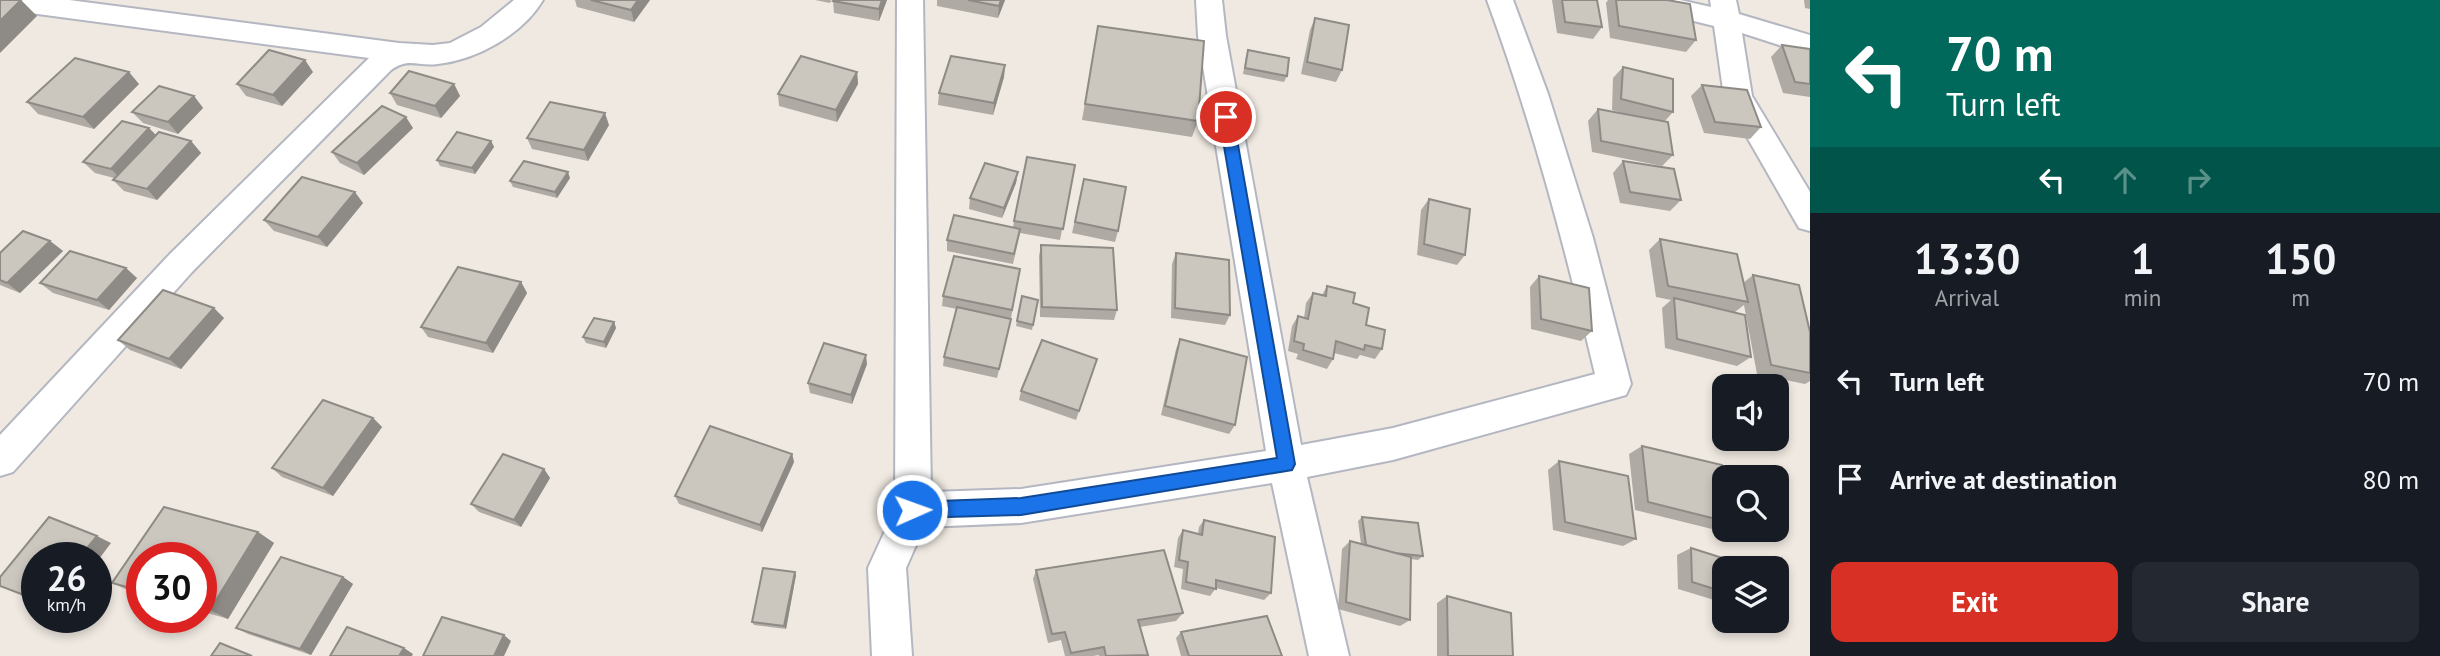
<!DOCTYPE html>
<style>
body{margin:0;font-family:"PT Sans",sans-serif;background:#242831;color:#f1f3f6;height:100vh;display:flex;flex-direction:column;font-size:26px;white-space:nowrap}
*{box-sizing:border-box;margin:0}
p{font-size:23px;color:#9ea1a6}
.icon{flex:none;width:38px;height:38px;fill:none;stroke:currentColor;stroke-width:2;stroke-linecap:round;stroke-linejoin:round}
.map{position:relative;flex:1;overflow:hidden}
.sheet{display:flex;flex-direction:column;background:#171b24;width:630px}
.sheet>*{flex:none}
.top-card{background:#00695c;color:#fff;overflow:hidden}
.fabs{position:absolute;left:1712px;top:374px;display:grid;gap:14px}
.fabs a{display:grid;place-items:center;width:77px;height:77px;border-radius:14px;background:#171b24;box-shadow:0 4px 10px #0003;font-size:35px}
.speed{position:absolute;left:21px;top:542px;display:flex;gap:14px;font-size:35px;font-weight:700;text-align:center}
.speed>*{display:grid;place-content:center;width:91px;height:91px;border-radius:50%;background:#171b24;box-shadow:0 4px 10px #0003;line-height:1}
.speed small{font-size:18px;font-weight:400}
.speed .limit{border:10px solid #d22;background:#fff;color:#111}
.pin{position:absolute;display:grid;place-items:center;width:60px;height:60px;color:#fff;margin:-30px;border:4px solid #fff;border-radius:50%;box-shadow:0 2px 7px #0007}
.me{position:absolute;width:77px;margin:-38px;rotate:88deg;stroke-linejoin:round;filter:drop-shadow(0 0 5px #0008)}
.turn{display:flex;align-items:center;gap:24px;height:147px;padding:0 21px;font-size:32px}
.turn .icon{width:91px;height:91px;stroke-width:2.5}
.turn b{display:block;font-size:49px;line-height:60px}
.lanes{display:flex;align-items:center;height:66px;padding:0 21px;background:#0003;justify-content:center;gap:35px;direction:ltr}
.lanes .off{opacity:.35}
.eta{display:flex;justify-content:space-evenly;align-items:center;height:119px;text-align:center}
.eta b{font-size:42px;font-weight:700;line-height:49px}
.button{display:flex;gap:14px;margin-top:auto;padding:14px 21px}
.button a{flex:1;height:80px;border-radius:14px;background:#d93025;color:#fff;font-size:28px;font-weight:700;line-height:80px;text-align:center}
.button a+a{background:#242831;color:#f1f3f6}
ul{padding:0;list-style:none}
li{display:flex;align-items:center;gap:21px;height:98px;padding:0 21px}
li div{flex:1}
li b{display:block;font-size:26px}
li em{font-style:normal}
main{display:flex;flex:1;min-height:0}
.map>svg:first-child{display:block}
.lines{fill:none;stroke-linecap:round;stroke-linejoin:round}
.minor-casing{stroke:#b4b7c1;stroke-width:4}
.minor{fill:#fff;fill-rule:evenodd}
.wall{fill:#afaba4}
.shaded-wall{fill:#8e8b86}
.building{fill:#cbc7bf;stroke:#8e8b86;stroke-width:2}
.route{fill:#1a73e8;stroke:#114b97;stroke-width:2}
</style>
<main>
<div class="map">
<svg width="1810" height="656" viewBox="0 0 1810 656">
<rect width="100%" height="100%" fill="#efe9e1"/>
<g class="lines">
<!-- minor casing -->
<g class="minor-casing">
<g id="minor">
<path d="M0 0H69L399 43 433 45 450 43 481 27 514 0H543C523 34 477 60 438 64 417 67 410 57 391 70L192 272 13 472 0 476V435L170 254 369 58 0 9Z"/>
<path d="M897 0H923L931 492 1021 489 1266 451 1198 36 1196 0H1222L1226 36 1301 445 1393 428 1595 374C1565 247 1532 122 1487 0H1513L1548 94 1593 238 1631 384 1626 395 1393 460 1307 477 1349 656H1309L1272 483 1021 523 924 527 906 568 912 656H872L868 568 895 509Z"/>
<polygon points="1629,0 1680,0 1711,7 1710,0 1736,0 1739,14 1810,35 1810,55 1742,33 1752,96 1810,192 1810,231 1799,228 1724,97 1714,26 1633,6"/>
</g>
</g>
<!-- minor -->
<use href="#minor" class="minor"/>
</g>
<!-- wall -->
<g class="wall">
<polygon points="575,0 650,0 634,22 577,7"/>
<polygon points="815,0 831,0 830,3"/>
<polygon points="887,0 879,21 834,13 833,1"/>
<polygon points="937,0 1005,0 998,18 937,6"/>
<polygon points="1552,0 1597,0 1602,27 1593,39 1557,33"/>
<polygon points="1608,0 1667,0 1696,40 1686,52 1610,38 1606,3"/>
<polygon points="1804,0 1810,0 1810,9 1805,8"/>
<polygon points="1315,18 1342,70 1336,82 1301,74 1310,30"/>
<polygon points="1098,26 1198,121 1192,137 1082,120"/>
<polygon points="1782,45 1810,49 1810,97 1783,93 1771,57"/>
<polygon points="1248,50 1287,76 1284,82 1243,74 1246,56"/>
<polygon points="1005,65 1004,77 993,115 938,105 939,93"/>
<polygon points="1623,67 1673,112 1664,122 1673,155 1662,166 1592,152 1588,121 1598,109 1632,116 1612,110 1613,78"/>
<polygon points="313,72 282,106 246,96 237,84"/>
<polygon points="857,72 858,84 837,122 779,106 778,94"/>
<polygon points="139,84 94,129 38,114 27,102"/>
<polygon points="454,84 460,96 441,118 397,105 390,93"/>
<polygon points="1702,85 1761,127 1750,139 1704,133 1691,96"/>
<polygon points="194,96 203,108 178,134 143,123 132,112"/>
<polygon points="609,125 588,161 532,149 527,138"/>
<polygon points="413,128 364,175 340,163 332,152"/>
<polygon points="156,135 191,141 201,153 157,200 124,191 113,180 114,178 95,173 83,162"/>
<polygon points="491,141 494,147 475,174 440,166 437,160"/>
<polygon points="1623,161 1681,200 1670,211 1620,203 1613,173"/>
<polygon points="1075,165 1060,240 1020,233 1013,264 947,251 947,240 1013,227 1014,221"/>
<polygon points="1018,172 1016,183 1002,218 969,209 970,198"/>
<polygon points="570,178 557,198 513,187 510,181"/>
<polygon points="1084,179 1118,231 1115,242 1072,233"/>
<polygon points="1429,199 1465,255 1457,265 1417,255 1421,210"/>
<polygon points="363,203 327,247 274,231 264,220"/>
<polygon points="1660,239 1743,283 1753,275 1810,332 1810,381 1805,384 1757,374 1744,305 1735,312 1751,357 1737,366 1665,348 1662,308 1671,300 1656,297 1649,250"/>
<polygon points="50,241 63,251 20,293 0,285 0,253"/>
<polygon points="1041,245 1117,310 1114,320 1040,317 1039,256"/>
<polygon points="1176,253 1230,315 1225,325 1171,318 1172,264"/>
<polygon points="1020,269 1009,329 997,378 943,366 944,357 957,309 942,306 943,296"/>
<polygon points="1539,276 1592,331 1581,341 1531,329 1530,287"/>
<polygon points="137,278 109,310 53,293 40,283"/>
<polygon points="521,282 527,293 493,353 428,337 421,327"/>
<polygon points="1327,286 1353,303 1382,349 1375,359 1360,355 1357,359 1334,353 1333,359 1327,369 1296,359 1298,354 1288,351 1292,326 1298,316 1304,318 1306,303 1313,293 1322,295"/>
<polygon points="1022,296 1038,300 1032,330 1016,326"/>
<polygon points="224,318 181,369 130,350 118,340"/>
<polygon points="614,322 616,328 606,348 586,343 583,337"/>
<polygon points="1180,339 1235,425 1229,434 1161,415 1176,349"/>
<polygon points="1097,359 1076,420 1019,400 1021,391"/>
<polygon points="867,364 852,404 810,393 808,383"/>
<polygon points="373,418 382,427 333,496 282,477 272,468"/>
<polygon points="1642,446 1724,480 1724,526 1716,530 1635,510 1629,454"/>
<polygon points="792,454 794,462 762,532 679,504 675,496"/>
<polygon points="1559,461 1636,539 1623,546 1553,530 1548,470"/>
<polygon points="544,469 550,478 521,527 479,512 471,504"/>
<polygon points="164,507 258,532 274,543 228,619 201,611 201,558 142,558 142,595 132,592 112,583"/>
<polygon points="1362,517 1423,556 1418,560 1411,559 1410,620 1400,626 1338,609 1342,549 1350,541 1361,544 1358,521"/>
<polygon points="1204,520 1271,593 1264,600 1216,588 1210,596 1181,589 1183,569 1174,567 1178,538 1183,530 1198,534 1199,527"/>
<polygon points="1691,548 1724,569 1724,603 1678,589 1677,555"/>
<polygon points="1036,570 1183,613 1176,621 1140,627 1147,656 1099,656 1099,655 1093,656 1065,656 1061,640 1048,643 1033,579"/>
<polygon points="796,575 786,629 754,625 752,622"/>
<polygon points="343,577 353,584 311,655 248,634 236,628"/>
<polygon points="1447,596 1513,656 1437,656 1437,603"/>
<polygon points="1181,632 1282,656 1181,656 1176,638"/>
</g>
<!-- shaded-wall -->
<g class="shaded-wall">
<polygon points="21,0 37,16 0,53 0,21"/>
<polygon points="638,0 650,0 634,22 631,10"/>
<polygon points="882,0 887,0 879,21 879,9"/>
<polygon points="1001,0 1005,0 998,18 999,6"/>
<polygon points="305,60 313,72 282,106 273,95"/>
<polygon points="1005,65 1004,77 993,115 994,103"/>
<polygon points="129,72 139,84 94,129 83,117"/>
<polygon points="857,72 858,84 837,122 836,110"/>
<polygon points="454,84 460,96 441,118 435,106"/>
<polygon points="194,96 203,108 178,134 168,122"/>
<polygon points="605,113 609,125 588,161 584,150"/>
<polygon points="406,117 413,128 364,175 357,163"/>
<polygon points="149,128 160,139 122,180 111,169"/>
<polygon points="191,141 201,153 157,200 147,189"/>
<polygon points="491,141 494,147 475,174 472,168"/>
<polygon points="568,172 570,178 557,198 555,192"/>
<polygon points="1018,172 1016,183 1002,218 1004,208"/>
<polygon points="355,192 363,203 327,247 318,237"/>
<polygon points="50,241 63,251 20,293 7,283"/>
<polygon points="126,268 137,278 109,310 97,300"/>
<polygon points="521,282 527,293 493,353 486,343"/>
<polygon points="214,308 224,318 181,369 169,359"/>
<polygon points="614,322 616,328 606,348 604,342"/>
<polygon points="866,355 867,364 852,404 851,395"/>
<polygon points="373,418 382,427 333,496 323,488"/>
<polygon points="792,454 794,462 762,532 760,525"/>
<polygon points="544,469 550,478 521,527 514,520"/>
<polygon points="258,532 274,543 228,619 210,610"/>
<polygon points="97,536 111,543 96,563 96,558 79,558"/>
<polygon points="795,572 796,575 786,629 784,626"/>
<polygon points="343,577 353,584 311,655 300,649"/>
<polygon points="504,635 511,641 504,656 494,656"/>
<polygon points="404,648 413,654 412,656 399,656"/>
</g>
<!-- building -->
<g class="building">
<polygon points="0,0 21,0 0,21"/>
<polygon points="591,0 638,0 631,10"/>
<polygon points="834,0 882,0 879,9 833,1"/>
<polygon points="968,0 1001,0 999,6"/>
<polygon points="1562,0 1597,0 1602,27 1565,22"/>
<polygon points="1616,0 1667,0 1690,4 1696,40 1619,26"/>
<polygon points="1315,18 1349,25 1342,70 1307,62"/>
<polygon points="1098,26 1204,41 1198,121 1085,104"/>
<polygon points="1782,45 1810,49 1810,84 1795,82"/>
<polygon points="269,50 305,60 273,95 237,84"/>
<polygon points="1248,50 1289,58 1287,76 1245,68"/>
<polygon points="801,56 857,72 836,110 778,94"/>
<polygon points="951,56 1005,65 994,103 939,93"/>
<polygon points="75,58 129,72 83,117 27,102"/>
<polygon points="1623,67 1673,79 1673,112 1621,99"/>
<polygon points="409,71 454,84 435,106 390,93"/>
<polygon points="1702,85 1747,90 1761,127 1715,122"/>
<polygon points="159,86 194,96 168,122 132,112"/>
<polygon points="550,102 605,113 584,150 527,138"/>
<polygon points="382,106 406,117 357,163 332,152"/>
<polygon points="1598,109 1668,122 1673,155 1601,141"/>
<polygon points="122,121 149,128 111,169 83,162"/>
<polygon points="159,132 191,141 147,189 113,180"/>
<polygon points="457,132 491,141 472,168 437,160"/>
<polygon points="1027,157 1075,165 1063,229 1014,221"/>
<polygon points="524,161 568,172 555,192 510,181"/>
<polygon points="1623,161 1674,169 1681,200 1630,192"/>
<polygon points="985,163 1018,172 1004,208 970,198"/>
<polygon points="302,177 355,192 318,237 264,220"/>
<polygon points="1084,179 1126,187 1118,231 1075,222"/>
<polygon points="1429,199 1470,209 1465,255 1424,244"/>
<polygon points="954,215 1020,229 1014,254 947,240"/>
<polygon points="23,231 50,241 7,283 0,280 0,253"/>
<polygon points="1660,239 1737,254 1748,302 1668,286"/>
<polygon points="1041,245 1113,248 1117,310 1042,307"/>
<polygon points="70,251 126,268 97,300 40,283"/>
<polygon points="1176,253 1229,260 1230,315 1175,308"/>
<polygon points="954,256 1020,269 1012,310 943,296"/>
<polygon points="458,267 521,282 486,343 421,327"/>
<polygon points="1753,275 1799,285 1810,332 1810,373 1771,365"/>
<polygon points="1539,276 1589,288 1592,331 1541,319"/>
<polygon points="1327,286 1355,293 1353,303 1369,308 1366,325 1385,330 1382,349 1365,345 1364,350 1336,341 1333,359 1303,350 1304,344 1294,341 1298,316 1308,319 1313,293 1326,296"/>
<polygon points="163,290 214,308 169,359 118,340"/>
<polygon points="1022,296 1038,300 1033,325 1017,321"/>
<polygon points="1674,298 1745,315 1751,357 1677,339"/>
<polygon points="957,307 1011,319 999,369 944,357"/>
<polygon points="594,318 614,322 604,342 583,337"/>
<polygon points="1180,339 1247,357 1235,425 1165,406"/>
<polygon points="1042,340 1097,359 1079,411 1021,391"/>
<polygon points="824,343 866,355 851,395 808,383"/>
<polygon points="323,400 373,418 323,488 272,468"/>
<polygon points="710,426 792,454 760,525 675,496"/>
<polygon points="1642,446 1722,465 1724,480 1724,521 1648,502"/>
<polygon points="503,454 544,469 514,520 471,504"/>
<polygon points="1559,461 1628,476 1636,539 1565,522"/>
<polygon points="164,507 258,532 210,610 201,607 201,558 142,558 142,591 112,583"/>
<polygon points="49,517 97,536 79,558 37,558 37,600 0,586 0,577"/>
<polygon points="1362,517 1418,523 1423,556 1394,553 1366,545"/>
<polygon points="1204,520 1275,537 1271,593 1216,580 1216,589 1186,582 1188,562 1179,560 1183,530 1202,535"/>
<polygon points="1350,541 1411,557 1410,620 1346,602"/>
<polygon points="1691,548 1751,567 1751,569 1724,569 1724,592 1692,582"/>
<polygon points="1164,550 1183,613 1138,620 1148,655 1106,656 1104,647 1071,653 1065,632 1052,634 1036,570"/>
<polygon points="281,557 343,577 300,649 236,628"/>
<polygon points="763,568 795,572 784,626 752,622"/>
<polygon points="1447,596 1511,613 1513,656 1448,656"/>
<polygon points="1267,616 1282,656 1189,656 1181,632"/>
<polygon points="442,617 504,635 494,656 423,656"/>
<polygon points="347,627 404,648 399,656 330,656"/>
<polygon points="220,643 252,656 211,656"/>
</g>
<!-- route -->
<polygon class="route" points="1226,111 1233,117 1295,464 1292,470 1021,515 912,518 906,516 904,510 906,504 912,502 1021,498 1277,458 1219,117"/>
</svg>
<div class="fabs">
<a><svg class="icon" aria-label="sound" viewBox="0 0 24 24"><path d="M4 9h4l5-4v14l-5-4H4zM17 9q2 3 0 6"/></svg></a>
<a><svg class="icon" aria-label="search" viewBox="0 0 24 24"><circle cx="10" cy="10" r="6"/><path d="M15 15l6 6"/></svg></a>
<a><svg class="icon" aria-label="layers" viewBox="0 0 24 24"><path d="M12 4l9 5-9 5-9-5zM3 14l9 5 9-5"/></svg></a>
</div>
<div class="speed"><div>26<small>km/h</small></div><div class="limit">30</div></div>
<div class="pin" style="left:1226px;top:117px;background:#d93025"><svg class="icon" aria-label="arrive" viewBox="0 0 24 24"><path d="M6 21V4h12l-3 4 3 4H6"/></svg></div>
<svg class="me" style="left:912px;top:510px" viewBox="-20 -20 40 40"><circle r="17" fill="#1a73e8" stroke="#fff" stroke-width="3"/><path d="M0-11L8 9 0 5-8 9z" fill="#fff"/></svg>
</div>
<section class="sheet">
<div class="top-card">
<div class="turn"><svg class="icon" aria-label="left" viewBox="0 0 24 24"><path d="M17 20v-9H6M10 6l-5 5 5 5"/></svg><div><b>70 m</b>Turn left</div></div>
<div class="lanes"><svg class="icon" aria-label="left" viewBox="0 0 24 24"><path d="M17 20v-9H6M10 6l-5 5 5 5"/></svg><svg class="icon off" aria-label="ahead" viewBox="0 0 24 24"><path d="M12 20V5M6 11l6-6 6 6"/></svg><svg class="icon off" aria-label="right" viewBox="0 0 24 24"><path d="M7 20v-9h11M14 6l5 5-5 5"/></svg></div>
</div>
<div class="eta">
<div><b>13:30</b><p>Arrival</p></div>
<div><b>1</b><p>min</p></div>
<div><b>150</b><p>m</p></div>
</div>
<ul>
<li><svg class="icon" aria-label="left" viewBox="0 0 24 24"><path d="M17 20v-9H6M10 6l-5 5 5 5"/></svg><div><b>Turn left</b></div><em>70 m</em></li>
<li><svg class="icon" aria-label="arrive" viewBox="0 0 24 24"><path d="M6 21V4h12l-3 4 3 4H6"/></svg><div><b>Arrive at destination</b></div><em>80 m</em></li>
</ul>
<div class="button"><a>Exit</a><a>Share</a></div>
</section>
</main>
